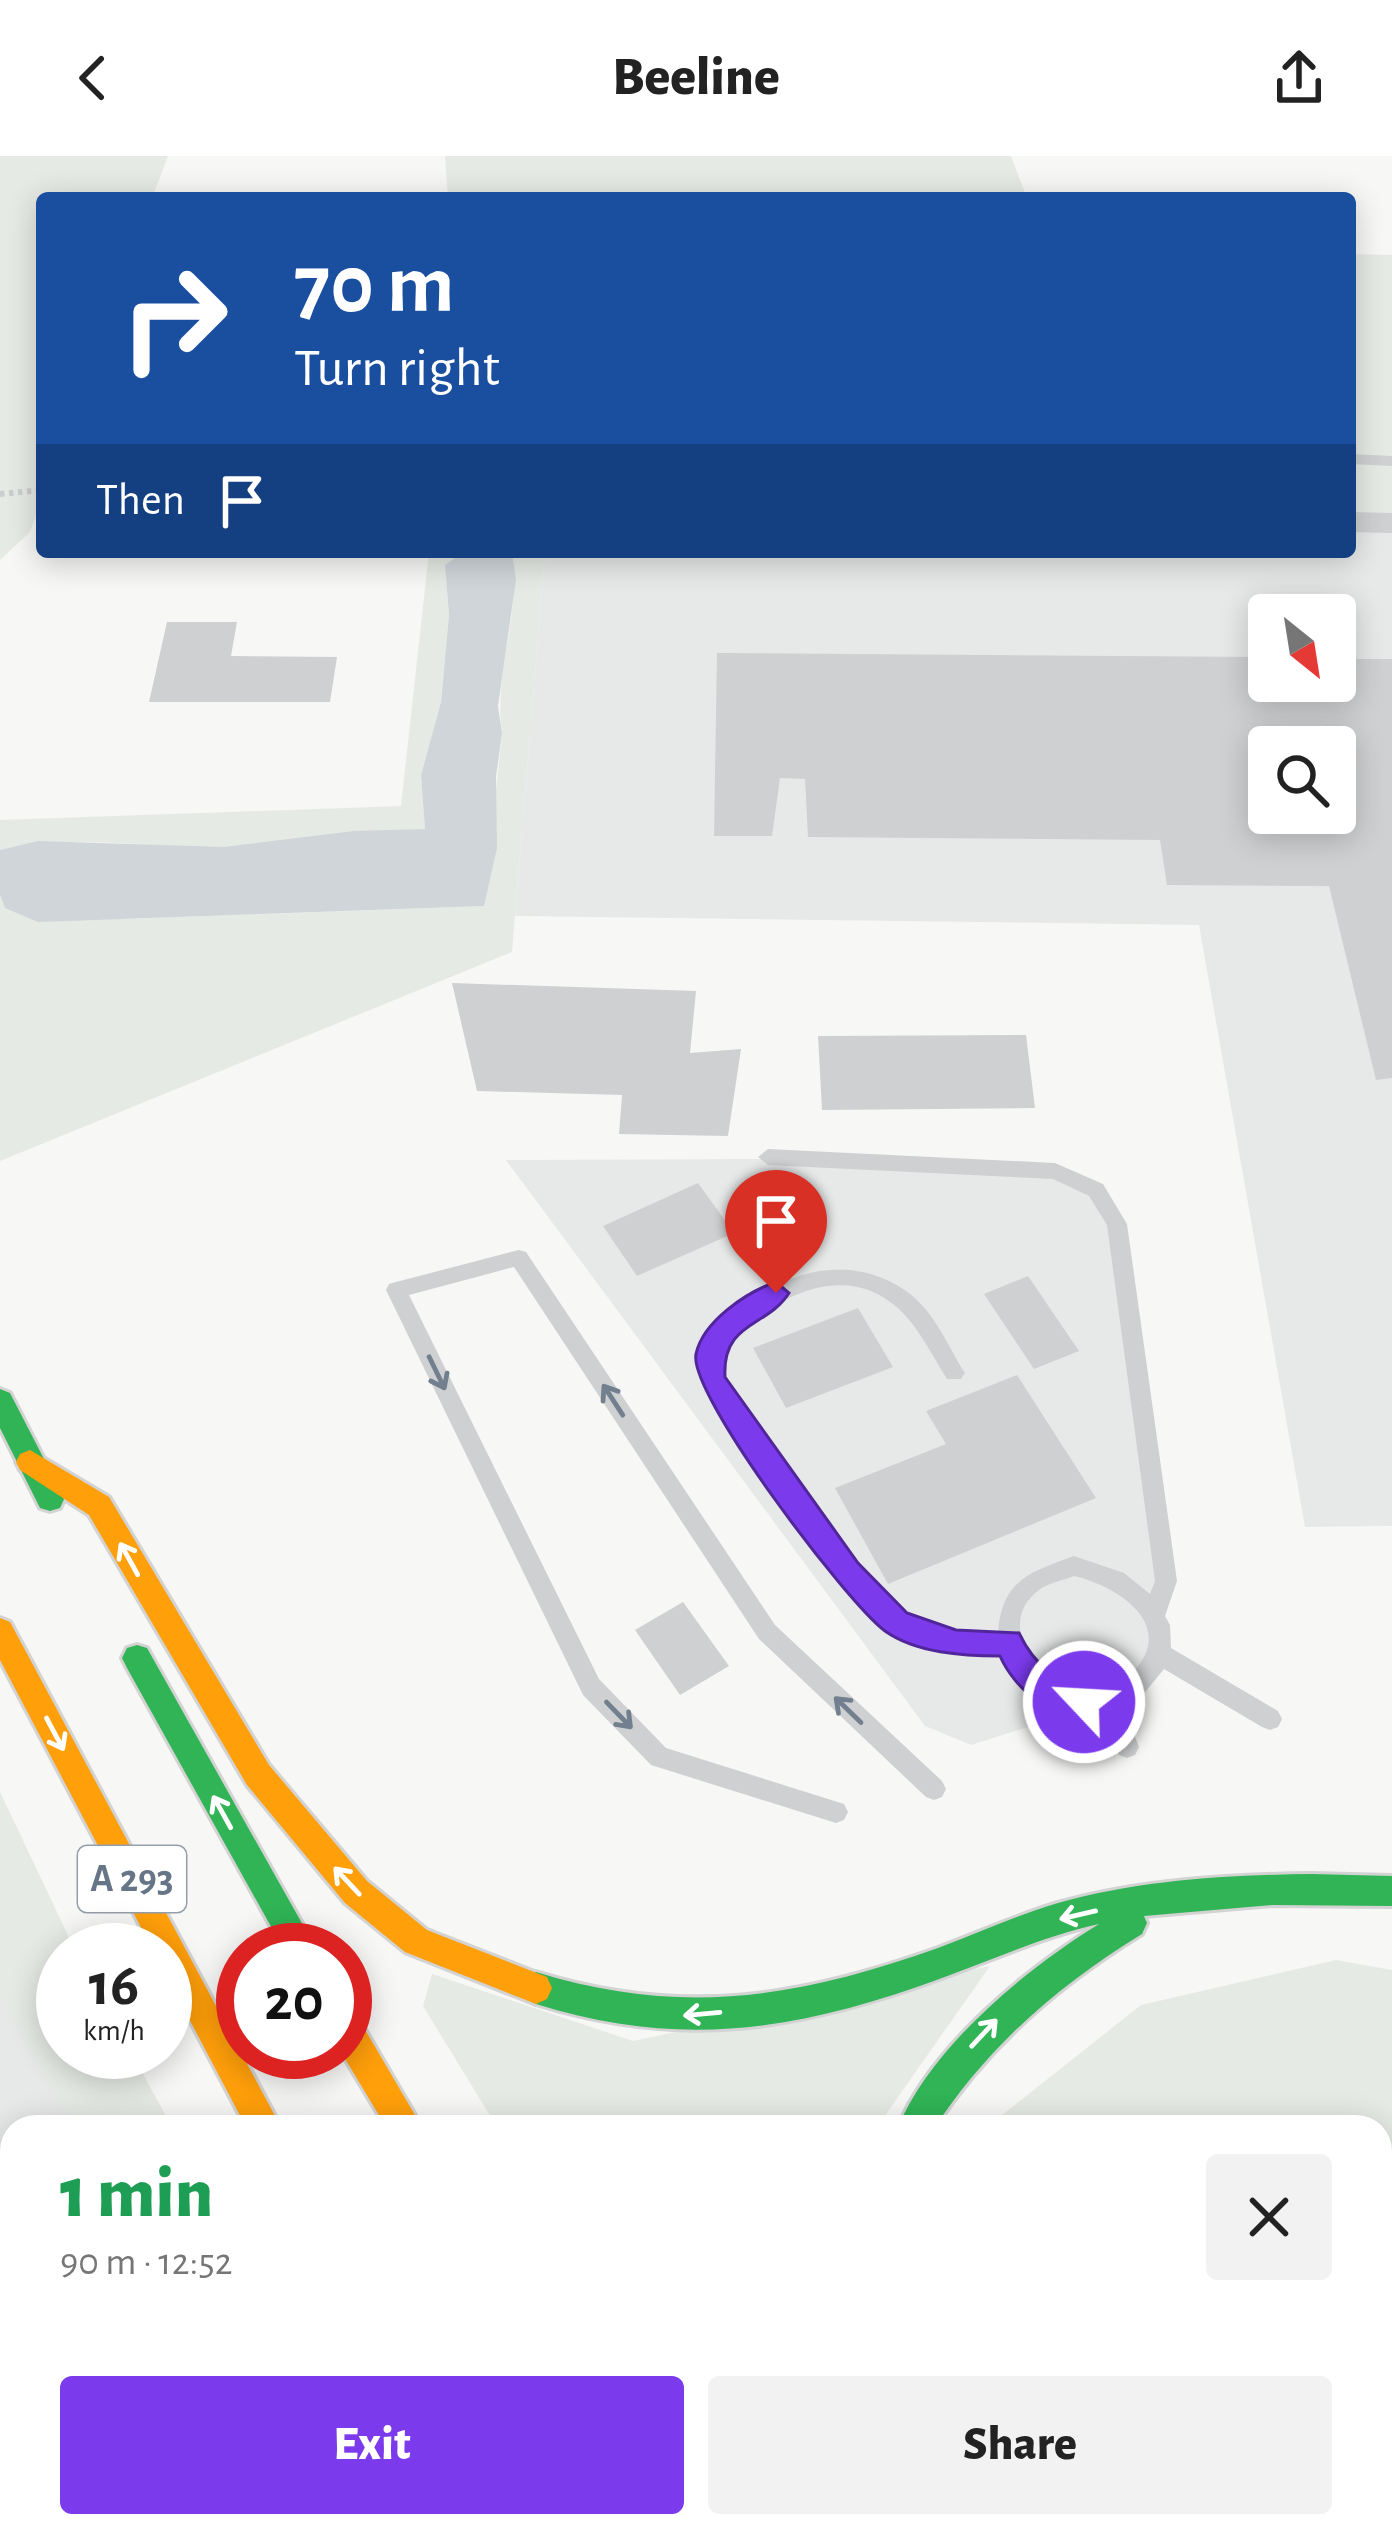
<!DOCTYPE html>
<meta charset="utf-8">
<style>
body{margin:0;font-family:"Alegreya Sans",sans-serif;background:#f2f2f2;color:#222;height:100vh;display:flex;flex-direction:column;font-size:45px;white-space:nowrap}
*{box-sizing:border-box;margin:0}
p{font-size:39px;color:#767676}
.icon{flex:none;width:66px;height:66px;fill:none;stroke:currentColor;stroke-width:2;stroke-linecap:round;stroke-linejoin:round}
.map{position:relative;flex:1;overflow:hidden}
.sheet{position:absolute;left:0px;top:1959px;width:1392px;height:423px;display:flex;flex-direction:column;background:#fff;border-radius:36px 36px 0 0;box-shadow:0 6px 30px #0003}
.sheet>*{flex:none}
.guide{position:absolute;left:36px;top:36px;width:1320px;height:366px;border-radius:12px;box-shadow:0 6px 30px #0003;background:#1a4fa0;color:#fff;overflow:hidden}
.needle{width:78px;rotate:150deg}
.controls{position:absolute;left:1248px;top:438px;display:grid;gap:24px}
.controls a{display:grid;place-items:center;width:108px;height:108px;border-radius:12px;background:#fff;box-shadow:0 6px 30px #0003;font-size:60px}
.speed{position:absolute;left:36px;top:1767px;display:flex;gap:24px;font-size:60px;font-weight:700;text-align:center}
.speed>*{display:grid;place-content:center;width:156px;height:156px;border-radius:50%;background:#fff;box-shadow:0 6px 30px #0003;line-height:1}
.speed small{font-size:30px;font-weight:400}
.speed .limit{border:18px solid #d22;background:#fff;color:#111}
.pin{position:absolute;display:grid;place-items:center;width:102px;height:102px;color:#fff;margin:-123px -51px;border-radius:50% 50% 50% 0;rotate:-45deg;box-shadow:0 0 12px #0007}
.pin .icon{rotate:45deg}
.me{position:absolute;width:132px;margin:-66px;rotate:295deg;stroke-linejoin:round;filter:drop-shadow(0 0 9px #0008)}
.turn{display:flex;align-items:center;gap:42px;height:252px;padding:0 60px;font-size:54px}
.turn .icon{width:156px;height:156px;stroke-width:2.5}
.turn b{display:block;font-size:84px;line-height:102px}
.then{display:flex;align-items:center;height:114px;padding:0 60px;background:#0003;gap:24px;font-size:45px}
.round{display:grid;place-items:center;flex:none;width:126px;height:126px;border-radius:12px;background:#f2f2f2}
.headline{display:flex;align-items:center;justify-content:space-between;height:204px;padding:0 60px}
h1{font-size:72px;font-weight:800;line-height:90px;color:#1e9e55}
.cta{display:flex;gap:24px;margin-top:auto;padding:24px 60px}
.cta a{flex:1;height:138px;border-radius:12px;background:#7c3aed;color:#fff;font-size:48px;font-weight:800;line-height:138px;text-align:center}
.cta a+a{background:#f2f2f2;color:#222}
header{display:flex;justify-content:space-between;align-items:center;height:156px;padding:0 60px;background:#fff;font-size:54px;font-weight:800}
.map>svg:first-child{display:block}
.built{fill:#e7e9e9;fill-rule:evenodd}
.green{fill:#e6eae4}
.water{fill:#cfd5d9}
.building{fill:#cfd0d1;fill-rule:evenodd}
.lines{fill:none;stroke-linecap:round;stroke-linejoin:round}
.fast-casing{stroke:#d3d3d4;stroke-width:6}
.slow-casing{stroke:#d3d3d4;stroke-width:6}
.jam-casing{stroke:#d3d3d4;stroke-width:6}
.path{stroke:#cccdce;stroke-width:6;stroke-dasharray:4.5 4.5;stroke-linecap:butt}
.lane{fill:#cfd0d1;fill-rule:evenodd}
.street{fill:#cfd0d1;fill-rule:evenodd}
.fast{fill:#30b455;fill-rule:evenodd}
.slow{fill:#ff9f0a;fill-rule:evenodd}
.jam{fill:#e5322d;fill-rule:evenodd}
.oneway{stroke:#717f8e}
.oneway2{stroke:#fff}
.route{fill:#7c3aed;stroke:#51269a;stroke-width:3}
.labels{text-anchor:middle;dominant-baseline:central;stroke-width:12;stroke-linejoin:round;paint-order:stroke}
.shield{fill:#fff;stroke:#959faa;stroke-width:3}
.shield-label{font-size:39px;font-weight:bold;fill:#677686}
</style>
<header><svg class="icon" aria-label="back" viewBox="0 0 24 24"><path d="M15 5l-7 7 7 7"/></svg>Beeline<svg class="icon" aria-label="share" viewBox="0 0 24 24"><path d="M12 15V3M7 8l5-5 5 5M5 13v7h14v-7"/></svg></header>
<div class="map">
<svg width="1392" height="2380" viewBox="0 0 1392 2380">
<rect width="100%" height="100%" fill="#f7f7f6"/>
<!-- built -->
<g class="built">
<path d="M1350 367H1392V1370L1305 1371 1199 769 515 760 545 396H1350ZM1269 459H1335V525H1269ZM1269 591H1335V657H1269Z"/>
<polygon points="770,1003 1055,1015 1096,1034 1117,1068 1166,1425 1158,1497 1110,1545 971,1589 925,1570 506,1004"/>
<polygon points="0,1646 73,1794 63,1794 63,1896 161,1971 12,1971 12,2370 383,2370 388,2380 0,2380"/>
</g>
<!-- green -->
<g class="green">
<polygon points="0,0 168,0 152,42 42,42 42,343 30,376 0,404"/>
<polygon points="445,0 1011,0 1027,42 448,42"/>
<polygon points="1350,98 1392,99 1392,367 1350,367"/>
<path d="M429 396H463L445 409 449 459 441 546 421 619 425 673C357 675 290 689 222 691 148 693 73 677 0 694V664L401 650Z"/>
<path d="M512 396H545L512 796 0 1005V739L5 752 129 763 484 750 502 577C493 517 522 458 512 396Z"/>
<polygon points="0,1636 75,1794 63,1794 63,1896 131,1896 172,1971 75,1971 0,1839"/>
<polygon points="1336,1804 1392,1814 1392,2380 947,2380 945,2370 1380,2370 1380,1971 994,1971 997,1963 1141,1849"/>
<polygon points="990,1810 877,1971 497,1971 423,1850 432,1818 633,1885"/>
</g>
<!-- water -->
<polygon class="water" points="463,396 512,396 516,424 498,550 502,577 496,621 497,692 484,750 38,766 5,752 0,739 0,694 38,685 224,691 354,675 425,673 421,619 441,546 449,459 445,409"/>
<!-- building -->
<g class="building">
<polygon points="167,466 237,466 231,500 337,501 330,546 149,546"/>
<path d="M717 497 1259 501 1264 525H1335V503H1392V922L1376 924 1329 730 1167 729 1160 684 808 681 805 623 780 622 772 680H714ZM1269 591H1335V657H1269Z"/>
<polygon points="452,827 696,835 690,897 741,893 728,980 619,978 622,939 477,935"/>
<polygon points="1026,879 1035,952 822,954 818,880"/>
<polygon points="698,1027 734,1077 637,1120 603,1070"/>
<polygon points="1028,1120 1079,1195 1034,1213 984,1138"/>
<polygon points="858,1152 893,1211 786,1252 753,1192"/>
<polygon points="1017,1219 1096,1342 888,1428 835,1332 946,1288 926,1255"/>
<polygon points="683,1446 729,1510 680,1539 635,1474"/>
</g>
<g class="lines">
<!-- fast casing -->
<g class="fast-casing">
<g id="fast">
<polygon points="0,1233 10,1237 60,1334 64,1343 60,1352 50,1355 40,1352 0,1272"/>
<polygon points="137,1489 147,1492 317,1794 284,1794 127,1512 122,1502 127,1492"/>
<path d="M1312 1718 1392 1720V1750L1272 1749 1144 1760 1147 1767 1142 1778C1059 1829 989 1889 935 1971H898C932 1890 1026 1813 1099 1768 1044 1780 995 1803 942 1822 800 1874 683 1894 536 1848L525 1843 520 1832 525 1821 536 1816C682 1861 797 1842 938 1792 978 1777 1017 1759 1058 1747 1140 1724 1227 1719 1312 1718Z"/>
<polygon points="483,2370 521,2370 525,2380 487,2380"/>
</g>
</g>
<!-- slow casing -->
<g class="slow-casing">
<g id="slow">
<polygon points="30,1294 109,1341 269,1609 367,1725 427,1774 547,1821 552,1832 547,1843 536,1848 405,1796 345,1747 247,1629 89,1359 20,1314 16,1306 20,1298"/>
<polygon points="0,1462 10,1466 281,1971 246,1971 165,1817 165,1794 153,1794 0,1504"/>
<polygon points="345,1856 357,1860 422,1971 386,1971 341,1896 345,1896"/>
</g>
</g>
<!-- jam casing -->
<g class="jam-casing">
<g id="jam">
<polygon points="643,2370 681,2370 685,2380 647,2380"/>
<polygon points="848,2370 884,2370 886,2380 850,2380"/>
</g>
</g>
<!-- path -->
<polyline class="path" points="0,338 42,334"/>
<!-- lane -->
<g class="lane">
<polygon points="1350,298 1392,300 1392,310 1350,308"/>
<path d="M768 993 1055 1007 1103 1028 1127 1068 1177 1425 1165 1460 1170 1469 1171 1492 1278 1555 1282 1563 1278 1571 1270 1574 1262 1571 1164 1513 1146 1535 1123 1549 1139 1591 1135 1599 1127 1602 1119 1599 1103 1556C1057 1556 1023 1540 1005 1496 968 1497 929 1495 895 1477 852 1454 723 1276 703 1227 698 1215 698 1203 703 1191 750 1130 834 1085 906 1135 932 1153 946 1185 961 1211L965 1217 961 1223H947C932 1199 919 1172 899 1153 840 1099 760 1147 721 1199 721 1209 721 1218 725 1226 744 1272 866 1435 907 1461 932 1477 969 1476 998 1476 1002 1424 1030 1416 1074 1400L1124 1417 1150 1438 1155 1425 1107 1069 1089 1040 1053 1023 768 1009 758 1001ZM1074 1420C1117 1430 1177 1468 1134 1515 1078 1577 978 1479 1039 1434 1048 1427 1064 1424 1074 1420Z"/>
<polygon points="519,1094 526,1096 775,1469 942,1625 946,1633 942,1641 934,1644 926,1641 759,1483 514,1111 409,1139 599,1523 666,1592 844,1648 848,1656 844,1664 836,1667 651,1609 583,1539 386,1134 389,1128 396,1126"/>
</g>
<!-- street -->
<polygon class="street" points="1350,356 1392,357 1392,377 1350,376"/>
<!-- fast -->
<use href="#fast" class="fast"/>
<!-- slow -->
<use href="#slow" class="slow"/>
<!-- jam -->
<use href="#jam" class="jam"/>
</g>
<!-- one-way arrows -->
<defs><path id="oneway-shaft" d="M-6 0H5M1.5-3L5.5 0L1.5 3" fill="none" stroke-width="1.6" stroke-linecap="round" stroke-linejoin="round" transform="scale(3)"/></defs>
<g class="oneway">
<use href="#oneway-shaft" transform="translate(437 1217) rotate(64)"/>
<use href="#oneway-shaft" transform="translate(613 1244) rotate(-123)"/>
<use href="#oneway-shaft" transform="translate(848 1554) rotate(-136)"/>
<use href="#oneway-shaft" transform="translate(619 1559) rotate(46)"/>
</g>
<g class="oneway2">
<use href="#oneway-shaft" transform="translate(129 1403) rotate(-119)"/>
<use href="#oneway-shaft" transform="translate(55 1578) rotate(62)"/>
<use href="#oneway-shaft" transform="translate(222 1656) rotate(-119)"/>
<use href="#oneway-shaft" transform="translate(347 1725) rotate(-133)"/>
<use href="#oneway-shaft" transform="translate(1078 1759) rotate(167)"/>
<use href="#oneway-shaft" transform="translate(702 1858) rotate(175)"/>
<use href="#oneway-shaft" transform="translate(984 1877) rotate(-47)"/>
</g>
<!-- route -->
<path class="route" d="M776 1126 789 1137C767 1172 722 1165 725 1221L858 1407 907 1457 956 1474 1019 1477C1037 1515 1057 1522 1095 1537L1099 1546 1095 1556C1056 1571 1014 1532 1000 1500 963 1500 916 1497 885 1475 847 1447 688 1238 696 1198 703 1165 747 1136 776 1126Z"/>
<g class="labels">
<!-- shield labels -->
<rect class="shield" x="78" y="1690" width="108" height="66" rx="9"/>
<g class="shield-label">
<text x="132" y="1723">A 293</text>
</g>
</g>
</svg>
<div class="controls">
<a><svg class="needle" viewBox="-14 -14 28 28"><path d="M0-13l5 13h-10z" fill="#e53935"/><path d="M0 13l5-13h-10z" fill="#767676"/></svg></a>
<a><svg class="icon" aria-label="search" viewBox="0 0 24 24"><circle cx="10" cy="10" r="6"/><path d="M15 15l6 6"/></svg></a>
</div>
<div class="speed"><div>16<small>km/h</small></div><div class="limit">20</div></div>
<div class="pin" style="left:776px;top:1137px;background:#d93025"><svg class="icon" aria-label="arrive" viewBox="0 0 24 24"><path d="M6 21V4h12l-3 4 3 4H6"/></svg></div>
<svg class="me" style="left:1084px;top:1546px" viewBox="-20 -20 40 40"><circle r="17" fill="#7c3aed" stroke="#fff" stroke-width="3"/><path d="M0-11L8 9 0 5-8 9z" fill="#fff"/></svg>
<div class="guide">
<div class="turn"><svg class="icon" aria-label="right" viewBox="0 0 24 24"><path d="M7 20v-9h11M14 6l5 5-5 5"/></svg><div><b>70 m</b>Turn right</div></div>
<div class="then">Then<svg class="icon" aria-label="arrive" viewBox="0 0 24 24"><path d="M6 21V4h12l-3 4 3 4H6"/></svg></div>
</div>
<section class="sheet">
<div class="headline"><div><h1>1 min</h1><p>90 m · 12:52</p></div><a class="round"><svg class="icon" aria-label="close" viewBox="0 0 24 24"><path d="M6 6l12 12M18 6L6 18"/></svg></a></div>
<div class="cta"><a>Exit</a><a>Share</a></div>
</section>
</div>
